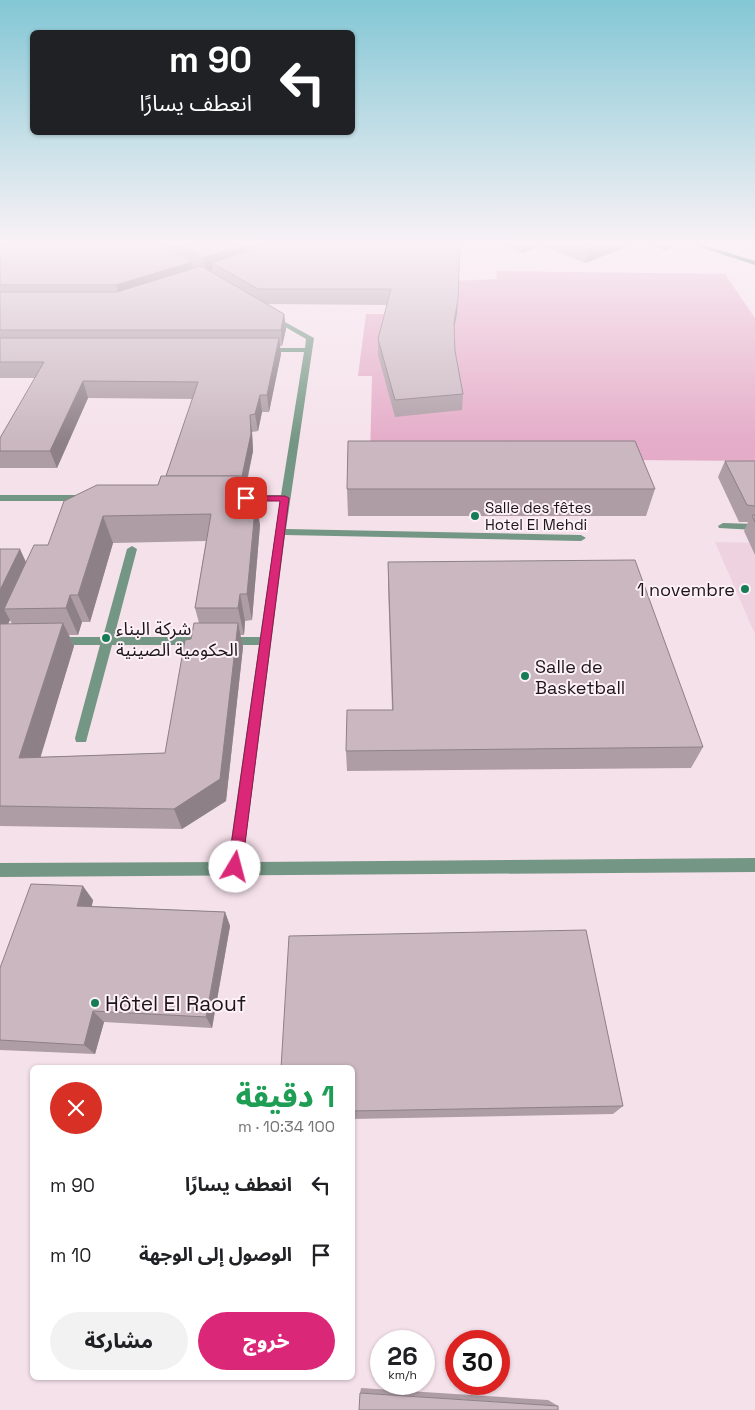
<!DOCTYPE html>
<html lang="ar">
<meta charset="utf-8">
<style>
body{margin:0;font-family:"Space Grotesk","Noto Sans Arabic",sans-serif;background:#f2f2f2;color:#202124;direction:rtl;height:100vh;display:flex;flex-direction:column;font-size:19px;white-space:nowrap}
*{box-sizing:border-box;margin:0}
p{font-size:16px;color:#757577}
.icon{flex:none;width:28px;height:28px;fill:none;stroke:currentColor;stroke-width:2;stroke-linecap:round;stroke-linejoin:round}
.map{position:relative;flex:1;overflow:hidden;direction:ltr}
.side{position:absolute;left:30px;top:1065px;width:325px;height:315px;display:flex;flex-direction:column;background:#fff;border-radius:8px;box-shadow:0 1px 4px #0004;direction:rtl}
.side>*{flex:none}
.hud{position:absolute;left:30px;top:30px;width:325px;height:105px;border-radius:8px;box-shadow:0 1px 4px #0004;direction:rtl;background:#202124;color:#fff;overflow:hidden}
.speed{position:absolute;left:370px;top:1330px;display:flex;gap:10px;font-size:25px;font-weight:700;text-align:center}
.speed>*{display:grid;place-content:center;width:65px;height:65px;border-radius:50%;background:#fff;box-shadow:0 1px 4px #0004;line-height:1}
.speed small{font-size:12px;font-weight:400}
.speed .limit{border:8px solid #d22;background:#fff;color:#111}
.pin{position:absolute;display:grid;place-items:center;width:42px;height:42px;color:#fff;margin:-21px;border-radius:10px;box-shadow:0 2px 8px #0006}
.me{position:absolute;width:55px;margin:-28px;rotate:8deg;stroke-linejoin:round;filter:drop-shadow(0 0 4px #0008)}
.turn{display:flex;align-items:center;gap:18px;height:105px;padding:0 20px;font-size:22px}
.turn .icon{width:65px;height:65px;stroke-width:2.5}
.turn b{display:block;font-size:35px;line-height:42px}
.round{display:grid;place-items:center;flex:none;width:52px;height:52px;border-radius:26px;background:#f2f2f2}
.overview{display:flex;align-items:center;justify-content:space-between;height:85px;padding:0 20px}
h1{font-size:30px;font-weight:800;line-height:38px;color:#1e9e55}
.primary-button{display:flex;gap:10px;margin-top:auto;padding:10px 20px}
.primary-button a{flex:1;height:58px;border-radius:30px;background:#db2777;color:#fff;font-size:20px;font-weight:800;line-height:58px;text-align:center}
.primary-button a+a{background:#f2f2f2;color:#202124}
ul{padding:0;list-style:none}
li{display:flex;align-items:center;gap:15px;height:70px;padding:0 20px}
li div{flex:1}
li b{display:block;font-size:19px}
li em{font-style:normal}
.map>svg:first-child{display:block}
.built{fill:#eed2df}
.green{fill:#e4acc8}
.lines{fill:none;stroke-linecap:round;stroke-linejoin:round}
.minor{fill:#749684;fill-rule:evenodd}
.major{fill:#1a5139;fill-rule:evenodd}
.wall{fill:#ae9da5;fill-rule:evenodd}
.shaded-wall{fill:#8d8086}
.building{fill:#cab7c0;stroke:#8d8086}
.route{fill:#db2777;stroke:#8e194d}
.poi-dot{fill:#167c55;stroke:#fdf0f6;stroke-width:2}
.labels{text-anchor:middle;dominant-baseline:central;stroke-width:4;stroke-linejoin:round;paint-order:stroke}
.far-poi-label{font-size:15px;fill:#1c1519;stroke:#fdf0f6;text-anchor:start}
.poi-label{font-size:18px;fill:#1c1519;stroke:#fdf0f6;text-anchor:start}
.near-poi-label{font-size:21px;fill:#1c1519;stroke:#fdf0f6;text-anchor:start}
</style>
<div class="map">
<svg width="755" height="1410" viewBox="0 0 755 1410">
<rect width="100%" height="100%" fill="#f5e1ea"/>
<!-- built -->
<polygon class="built" points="715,542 755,543 755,634"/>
<!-- green -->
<polygon class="green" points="496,271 725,274 755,318 755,461 370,458 372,376 358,376 366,314 388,314 452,281 497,279"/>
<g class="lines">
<!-- minor -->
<g class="minor">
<polygon points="270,316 274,316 314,338 286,529 581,535 586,538 581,541 285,535 243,862 755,858 755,872 0,877 0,863 228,862 259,645 226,645 220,641 226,637 260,637 280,501 240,501 235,498 240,495 281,495 304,352 265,352 261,350 265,348 305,348 306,339 270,318"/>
<polygon points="0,495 87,495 92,498 87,501 0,501"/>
<polygon points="723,523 755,524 755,530 719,528 718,526"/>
<polygon points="132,546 137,549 114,637 201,637 207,641 201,645 112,645 87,738 86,742 76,742 75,738 100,645 56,645 50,641 56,637 103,637 127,549"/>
</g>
<!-- major -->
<polygon class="major" points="693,245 703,245 755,261 755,265"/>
</g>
<!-- wall -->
<g class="wall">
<path d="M0 245H460L458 299 457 314 454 329 455 351 463 394 462 410 395 417 378 355V339L387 305 268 304 284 314 286 329 282 346H280L281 354 269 412H262L258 431 252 432 253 451 245 493 260 525 252 620 245 621 244 635H240L243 647 226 801 182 829 0 826V549L26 562 48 545 158 485 167 476 193 399 88 398 57 468H0V438L35 378H0ZM206 541 195 608 199 623 165 753 40 757 74 646 69 635H78L82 622H90L113 543ZM10 620 12 624H8Z"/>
<polygon points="501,245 631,245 586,263 541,246 522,253"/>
<polygon points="648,245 677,245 664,251"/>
<polygon points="725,461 755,461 755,555 744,531 748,522 739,522 718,477"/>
<polygon points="347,489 655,489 646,516 348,516"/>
<polygon points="388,562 703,747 691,768 347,771 346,751 392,710 388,584"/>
<polygon points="93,900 92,906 225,912 230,926 212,1028 104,1022 95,1054 0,1050 0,968"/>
<polygon points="352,1068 623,1106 613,1114 352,1119"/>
<polygon points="361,1388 548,1400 558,1406 360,1393"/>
</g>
<!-- shaded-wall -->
<g class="shaded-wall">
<polygon points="243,245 289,245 212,263 213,270 205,273 203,258"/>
<polygon points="523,245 541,245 522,253"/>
<polygon points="596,245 631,245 586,263 589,248"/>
<polygon points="665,245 677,245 664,251"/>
<polygon points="192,262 194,276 120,300 116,285"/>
<polygon points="458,299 457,314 452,338 454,322"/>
<polygon points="284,314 286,329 282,346 281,330"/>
<polygon points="279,338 281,354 269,412 267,395"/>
<polygon points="83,381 88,398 57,468 50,451"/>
<polygon points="260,395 262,412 258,431 255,414"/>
<polygon points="250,415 252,432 253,451 244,493 242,476"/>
<polygon points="238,476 242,503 235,487"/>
<polygon points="256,499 260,525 252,620 247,594"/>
<polygon points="103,516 113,543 90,622 78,595"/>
<polygon points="20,549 31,573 4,609 10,620 0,641 0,646 0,590"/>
<polygon points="240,594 245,621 244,635 238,608"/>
<polygon points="70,595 82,622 78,635 66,608"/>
<polygon points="63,623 74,646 34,779 19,758"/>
<polygon points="238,623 243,647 226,801 182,829 174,809"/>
<polygon points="83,886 93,900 88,920 77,906"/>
<polygon points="225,912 230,926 212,1028 206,1017"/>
<polygon points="93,1011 104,1022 95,1054 84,1045"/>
</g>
<!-- building -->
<g class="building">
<polygon points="0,245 164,245 192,262 116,285 0,285"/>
<polygon points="180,245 243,245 203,258"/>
<polygon points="265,245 460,245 458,299 454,322 455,351 463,394 395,400 378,339 391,289 258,289 212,263"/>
<polygon points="581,245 596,245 589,248"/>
<polygon points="201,266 284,314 281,330 0,330 0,292 117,292"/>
<polygon points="0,338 279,338 267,395 260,395 255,414 250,415 251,434 242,476 166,476 198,382 83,381 50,451 0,451 0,438 44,362 0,362"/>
<polygon points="348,441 635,441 655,489 347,489"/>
<polygon points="725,461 755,461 755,506 747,505"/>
<polygon points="161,476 238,476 235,487 256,499 247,594 240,594 238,608 195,608 211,514 103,516 78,595 70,595 66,608 4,609 34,545 48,545 64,501 97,485 158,485"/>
<polygon points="752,515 755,515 755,522"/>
<polygon points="0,549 20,549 0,590"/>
<polygon points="635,560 703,747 346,751 347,710 393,710 388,562"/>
<polygon points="63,623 19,758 165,753 185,640 191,639 194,623 238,623 220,779 174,809 0,806 0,624"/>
<polygon points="31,884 83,886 77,906 225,912 206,1017 93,1011 84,1045 0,1040 0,968"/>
<polygon points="586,930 623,1106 352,1111 352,1068 281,1068 289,936"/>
<polygon points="360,1393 558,1406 558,1410 359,1410"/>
</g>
<!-- sky -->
<linearGradient id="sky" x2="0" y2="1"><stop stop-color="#83c7d5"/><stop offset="0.55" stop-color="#faf2f6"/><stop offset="1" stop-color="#faf2f6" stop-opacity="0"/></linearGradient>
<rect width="755" height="443" fill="url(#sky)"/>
<!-- route -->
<polygon class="route" points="243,496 285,496 289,498 242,867 240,871 235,873 230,871 228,867 280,501 246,501 242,498"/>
<!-- markers -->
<g class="poi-dot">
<circle cx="475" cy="516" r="5"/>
<circle cx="745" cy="589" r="5"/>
<circle cx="106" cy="638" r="5"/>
<circle cx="525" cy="676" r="5"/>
<circle cx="95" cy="1003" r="5"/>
</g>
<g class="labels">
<!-- far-poi labels -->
<g class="far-poi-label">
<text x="485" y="507">Salle des fêtes<tspan x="485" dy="17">Hotel El Mehdi</tspan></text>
</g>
<!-- poi labels -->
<g class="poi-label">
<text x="735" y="589" text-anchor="end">1 novembre</text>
<text x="116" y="628">شركة البناء<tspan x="116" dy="21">الحكومية الصينية</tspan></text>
<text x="535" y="666">Salle de<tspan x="535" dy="21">Basketball</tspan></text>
</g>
<!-- near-poi labels -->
<g class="near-poi-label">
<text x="105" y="1003">Hôtel El Raouf</text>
</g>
</g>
</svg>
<div class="speed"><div>26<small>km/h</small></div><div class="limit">30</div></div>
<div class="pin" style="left:246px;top:498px;background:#d93025"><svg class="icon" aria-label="arrive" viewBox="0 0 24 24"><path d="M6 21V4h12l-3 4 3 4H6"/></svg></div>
<svg class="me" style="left:235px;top:867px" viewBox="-20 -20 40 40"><circle r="19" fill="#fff"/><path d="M0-13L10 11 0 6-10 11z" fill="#db2777"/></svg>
<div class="hud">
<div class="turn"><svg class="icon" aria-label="left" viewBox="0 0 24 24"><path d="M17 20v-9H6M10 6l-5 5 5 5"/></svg><div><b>90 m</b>انعطف يسارًا</div></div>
</div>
<section class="side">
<div class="overview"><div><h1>1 دقيقة</h1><p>100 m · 10:34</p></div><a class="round" style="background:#d93025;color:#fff"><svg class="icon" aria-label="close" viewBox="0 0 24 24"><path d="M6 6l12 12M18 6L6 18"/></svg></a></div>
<ul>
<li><svg class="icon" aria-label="left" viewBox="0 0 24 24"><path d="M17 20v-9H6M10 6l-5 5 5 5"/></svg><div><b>انعطف يسارًا</b></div><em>90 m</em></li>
<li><svg class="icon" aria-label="arrive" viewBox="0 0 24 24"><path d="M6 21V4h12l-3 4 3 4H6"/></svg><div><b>الوصول إلى الوجهة</b></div><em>10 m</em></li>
</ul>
<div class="primary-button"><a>خروج</a><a>مشاركة</a></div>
</section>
</div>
